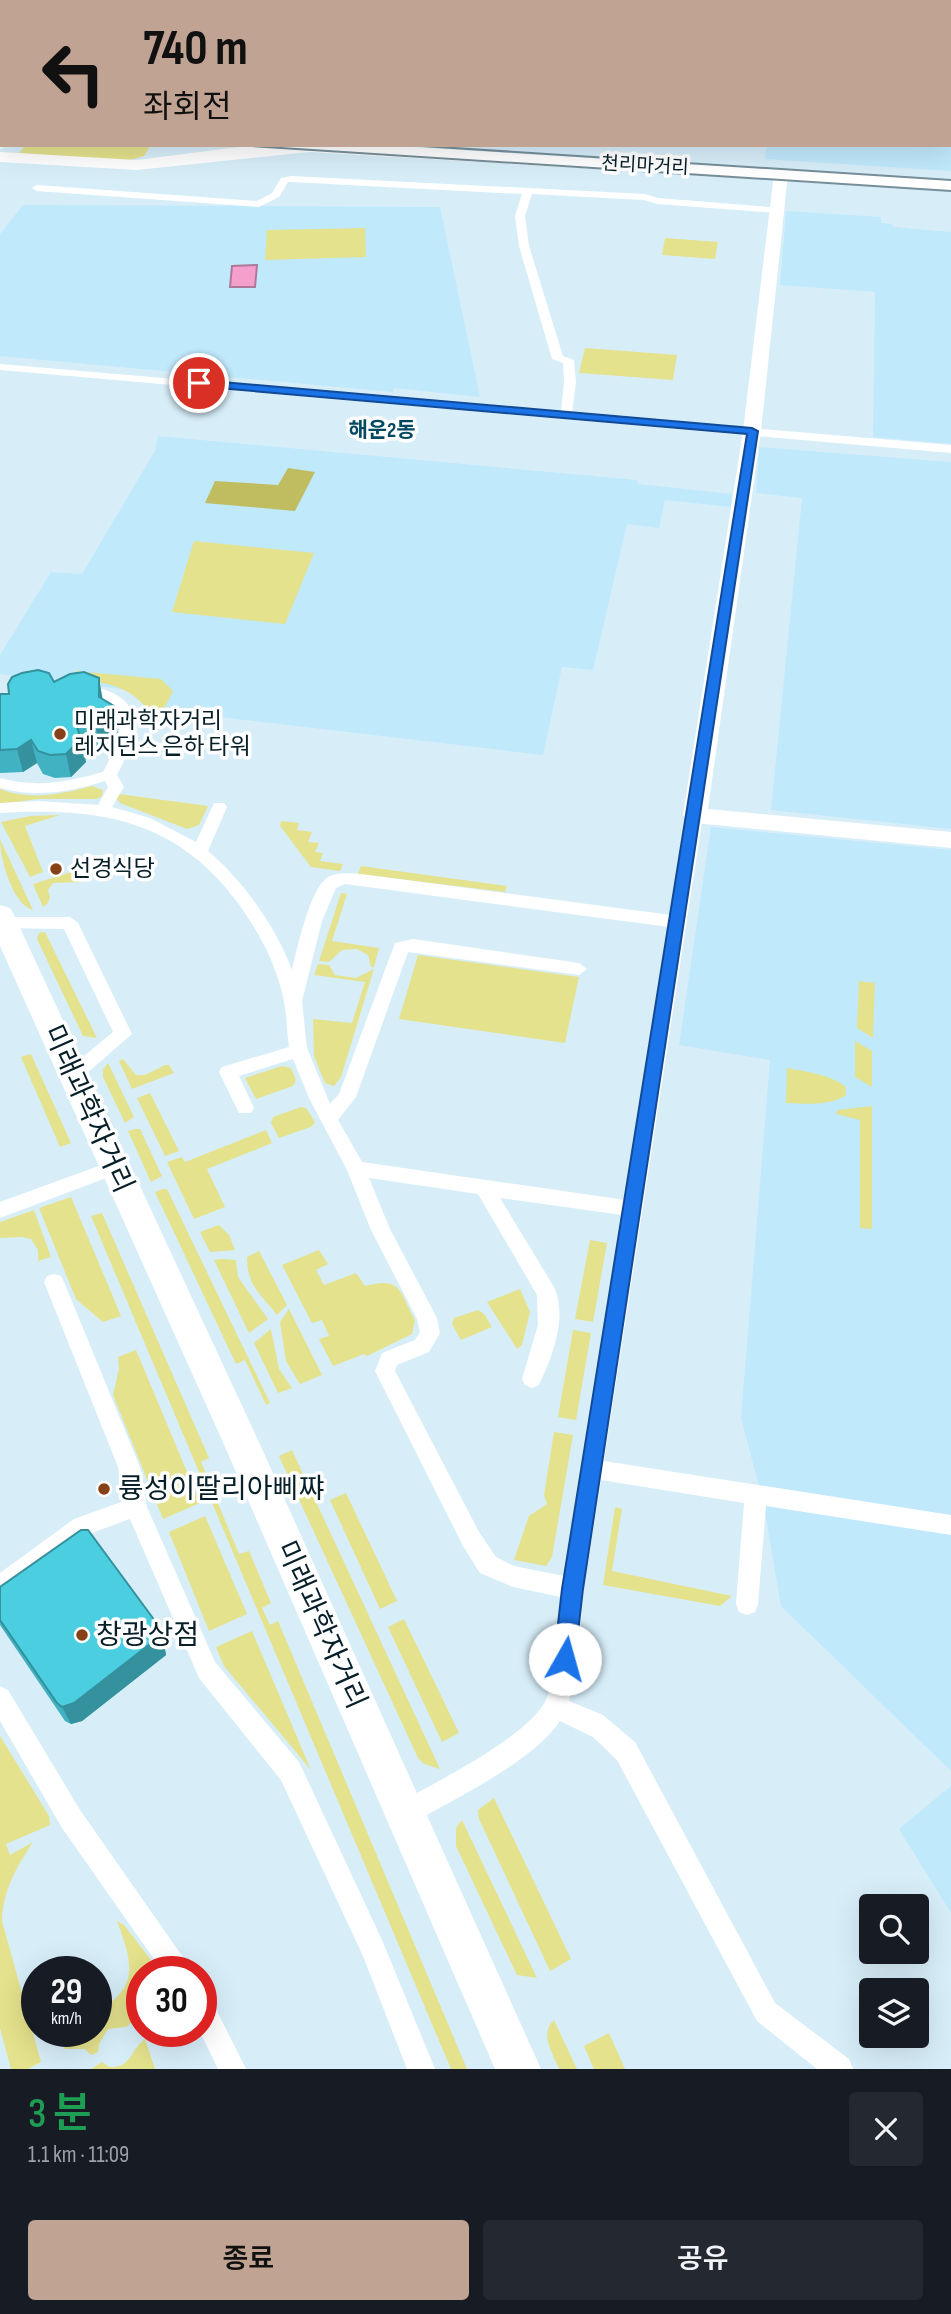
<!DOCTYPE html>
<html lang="ko">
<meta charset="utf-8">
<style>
body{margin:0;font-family:"Sofia Sans Condensed","Noto Sans KR",sans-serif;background:#242831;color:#f1f3f6;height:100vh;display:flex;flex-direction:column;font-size:26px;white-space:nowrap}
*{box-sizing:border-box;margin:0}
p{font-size:23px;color:#9ea1a6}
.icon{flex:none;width:38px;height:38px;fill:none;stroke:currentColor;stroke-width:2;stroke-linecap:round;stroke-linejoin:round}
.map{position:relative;height:2069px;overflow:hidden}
.details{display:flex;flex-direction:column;background:#171b24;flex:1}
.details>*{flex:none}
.top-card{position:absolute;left:0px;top:0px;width:952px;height:147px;box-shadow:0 7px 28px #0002;background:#c1a393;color:#111;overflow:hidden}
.controls{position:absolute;left:859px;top:1894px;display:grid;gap:14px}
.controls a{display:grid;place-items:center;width:70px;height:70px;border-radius:7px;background:#171b24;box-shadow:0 7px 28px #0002;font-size:35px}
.speed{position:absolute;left:21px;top:1956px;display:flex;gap:14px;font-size:35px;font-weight:700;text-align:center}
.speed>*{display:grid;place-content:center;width:91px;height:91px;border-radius:50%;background:#171b24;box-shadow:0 7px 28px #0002;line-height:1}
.speed small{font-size:18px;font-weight:400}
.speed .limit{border:10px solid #d22;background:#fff;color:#111}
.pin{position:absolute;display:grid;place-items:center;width:60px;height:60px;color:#fff;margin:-30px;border:4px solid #fff;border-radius:50%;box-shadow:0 2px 7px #0007}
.me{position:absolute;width:77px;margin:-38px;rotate:7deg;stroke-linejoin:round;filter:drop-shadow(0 0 5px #0008)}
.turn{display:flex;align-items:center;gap:24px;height:147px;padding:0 28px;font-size:32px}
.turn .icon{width:91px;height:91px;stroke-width:2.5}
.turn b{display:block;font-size:49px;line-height:60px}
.round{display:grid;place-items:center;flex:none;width:74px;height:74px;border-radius:7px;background:#242831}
.headline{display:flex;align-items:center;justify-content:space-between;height:119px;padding:0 28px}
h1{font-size:42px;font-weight:600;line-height:52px;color:#1e9e55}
.cta{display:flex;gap:14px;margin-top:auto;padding:14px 28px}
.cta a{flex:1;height:80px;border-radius:7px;background:#c1a393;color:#111;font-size:28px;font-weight:600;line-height:80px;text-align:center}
.cta a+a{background:#242831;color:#f1f3f6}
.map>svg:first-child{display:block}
.built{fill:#c0e9fc}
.green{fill:#e4e28c}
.forest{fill:#c0bd61}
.water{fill:#f49fcc;stroke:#ad799b;stroke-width:2}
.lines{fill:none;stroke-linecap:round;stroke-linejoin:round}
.street{fill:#fff;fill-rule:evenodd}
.secondary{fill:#fff;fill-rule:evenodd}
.primary{fill:#fff;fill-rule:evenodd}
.highway{fill:#fff;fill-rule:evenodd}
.tram{stroke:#778f9a;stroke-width:2}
.rail{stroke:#778f9a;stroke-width:2.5;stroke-dasharray:7 3.5;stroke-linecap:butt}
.wall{fill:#40b2c1}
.shaded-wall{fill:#34919d}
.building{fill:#4bcfe0;stroke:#34919d;stroke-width:2}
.route{fill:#1a73e8;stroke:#114b97;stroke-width:2}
.poi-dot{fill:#864119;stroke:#fff;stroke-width:2.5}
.labels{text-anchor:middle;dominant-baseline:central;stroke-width:7;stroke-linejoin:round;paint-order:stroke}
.far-street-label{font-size:19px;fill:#061f29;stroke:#fff}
.far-quarter-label{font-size:21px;font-weight:bold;fill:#014960;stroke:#fff}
.poi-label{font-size:23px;fill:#061f29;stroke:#fff;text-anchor:start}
.near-street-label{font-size:28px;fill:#061f29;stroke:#fff}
.near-poi-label{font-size:28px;fill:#061f29;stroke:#fff;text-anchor:start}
</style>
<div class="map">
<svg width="951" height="2069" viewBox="0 0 951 2069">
<rect width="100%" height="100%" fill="#d7eef9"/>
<!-- built -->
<g class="built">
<polygon points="645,0 951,0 951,171 765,159 767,145 950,145 950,2"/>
<polygon points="23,205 440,207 480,397 394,388 393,392 0,356 0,234"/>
<polygon points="786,211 881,217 881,223 892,224 893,227 951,232 951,444 873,437 875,292 780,285"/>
<polygon points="158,436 637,480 638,484 732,494 731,507 665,500 659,528 627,524 593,670 562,667 543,755 152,709 154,693 0,674 0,655 51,572 82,574 155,451"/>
<polygon points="759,447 951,462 951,829 771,810 802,498 756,493"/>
<polygon points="711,827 951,850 951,1771 781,1606 763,1501 741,1418 770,1060 679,1045"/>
<polygon points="951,1786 951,1913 899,1829"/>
</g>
<!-- green -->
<g class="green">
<polygon points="26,145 146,145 149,148 144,156 127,161 19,153"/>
<polygon points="365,228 366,257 265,260 267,230"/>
<polygon points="665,238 718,242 715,259 662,255"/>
<polygon points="585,348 677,355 673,380 579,373"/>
<polygon points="194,541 314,553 285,624 172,612"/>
<path d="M76 671 161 679 173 691 161 715 149 713C134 685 99 681 71 679Z"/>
<path d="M92 786 103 790 102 796 97 799H38L0 804V789C31 801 61 794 92 786Z"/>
<polygon points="119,794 208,806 199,825 187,829 120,803 117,799"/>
<polygon points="60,815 25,826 43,872 30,877 1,822 30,816"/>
<polygon points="281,821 299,823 297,830 312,832 308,842 319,843 315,852 323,853 320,861 343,864 340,871 311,867 280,826"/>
<path d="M0 839 33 910C12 904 0 859 0 839Z"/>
<polygon points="361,866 507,886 505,892 358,874"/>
<polygon points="74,871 80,882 53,883 48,890 50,897 48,903 43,907 33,884"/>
<polygon points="341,893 347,894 332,941 379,948 374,967 371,967 368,955 357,949 342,950 329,962 319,961"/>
<polygon points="45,932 97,1038 83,1036 37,939 39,933"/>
<polygon points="418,955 579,977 565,1043 399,1019"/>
<polygon points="318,964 329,965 335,975 356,978 374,969 341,1077 334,1086 325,1083 314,1056 313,1019 352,1023 365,982 314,975"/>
<polygon points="859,981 875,983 873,1038 857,1028"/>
<polygon points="855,1041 872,1051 872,1087 855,1077"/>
<polygon points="31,1054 71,1143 60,1147 21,1057"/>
<polygon points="123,1059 136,1075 145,1075 165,1065 169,1065 174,1073 132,1089 119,1061"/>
<polygon points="108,1063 134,1117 125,1123 103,1077 103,1069"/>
<polygon points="282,1066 291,1068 296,1080 293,1086 256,1099 245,1078"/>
<path d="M787 1068C806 1072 830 1074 846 1087V1095C830 1106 805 1104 786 1103Z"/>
<polygon points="150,1093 179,1151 165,1156 137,1098"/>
<polygon points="872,1106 872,1229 860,1228 860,1120 836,1114 838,1110"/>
<polygon points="301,1107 306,1108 315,1122 311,1127 279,1138 271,1123 273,1117"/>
<polygon points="135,1129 140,1129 162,1176 151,1182 128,1131"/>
<polygon points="266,1130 272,1143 207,1169 225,1207 194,1219 167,1162 182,1157 185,1162"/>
<polygon points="163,1189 167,1189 270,1403 266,1405 245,1360 236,1364 155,1192"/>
<polygon points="71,1197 121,1316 103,1322 76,1299 39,1208"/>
<polygon points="34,1210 51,1257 38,1261 38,1250 31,1239 21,1237 0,1238 0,1222"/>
<polygon points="102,1213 209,1458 201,1462 239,1554 249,1551 271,1603 262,1608 270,1625 278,1621 467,2069 451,2069 91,1216"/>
<polygon points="219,1225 229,1235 235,1250 210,1252 200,1232"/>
<polygon points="590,1240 607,1243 593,1322 575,1319"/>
<path d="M319 1250 328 1264 316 1270 324 1285 356 1273 365 1286C402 1276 399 1291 415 1320L412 1334 367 1356 364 1354 333 1366 319 1339 329 1336 322 1320 312 1323 282 1265Z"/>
<path d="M259 1251 287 1305 277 1315C260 1293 247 1286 247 1257Z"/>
<polygon points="222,1259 236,1260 238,1277 268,1319 249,1333 214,1260"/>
<polygon points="520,1289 530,1312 522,1345 517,1349 487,1302"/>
<polygon points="289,1309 322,1375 300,1384 286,1361 280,1322"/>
<polygon points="478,1310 484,1314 492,1327 461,1340 452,1324 454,1318"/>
<polygon points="271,1329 279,1369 292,1388 278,1393 254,1343"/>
<polygon points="573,1330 591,1333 576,1420 558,1417"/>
<polygon points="136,1350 200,1503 163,1519 113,1395 119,1369 118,1357"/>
<polygon points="554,1432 573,1435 552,1557 546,1566 514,1560 529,1516 547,1504 544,1495"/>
<polygon points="292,1450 440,1769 424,1764 418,1758 279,1456"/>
<polygon points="346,1493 397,1601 380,1609 330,1500"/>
<polygon points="615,1507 622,1509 612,1571 732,1596 720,1606 603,1585"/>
<polygon points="205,1516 247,1614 209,1631 169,1532"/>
<polygon points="404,1619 459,1733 442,1742 388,1627"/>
<polygon points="252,1631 311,1770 224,1666 216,1647"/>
<path d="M0 1736 49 1816 50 1825 6 1844 10 1855 33 1842C16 1868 3 1890 2 1921L41 2062 28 2069H11L0 2028Z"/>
<polygon points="494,1798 571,1959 550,1971 479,1819 478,1810"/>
<polygon points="462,1820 537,1978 517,1975 456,1846 456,1828"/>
<path d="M117 1921 124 1925 151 1960 149 1972H142V1987L130 2001 137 2018 126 2027 108 2029 99 2044 98 2052 91 2055 85 2049H65L59 2032H96V2012C141 1987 132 1962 117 1921Z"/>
<path d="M554 2020 577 2069H559C553 2054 539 2033 554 2020Z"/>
<polygon points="609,2033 625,2069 594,2069 584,2046"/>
<path d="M145 2039 155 2069H91L102 2062 109 2067C131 2069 131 2049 145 2039Z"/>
</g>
<!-- forest -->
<polygon class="forest" points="288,468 315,472 295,511 205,503 215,481 278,485"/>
<!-- water -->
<polygon class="water" points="257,265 255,287 230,287 232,266"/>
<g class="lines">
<!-- street -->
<g class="street">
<polygon points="228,0 236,0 226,2"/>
<polygon points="418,0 427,0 429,2 419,2"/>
<polygon points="492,0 503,0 490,2"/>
<polygon points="564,0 573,0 575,2 565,2"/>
<polygon points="291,176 645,194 658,198 781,208 783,210 778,213 657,204 644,200 532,194 525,216 529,246 563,356 574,360 576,382 572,413 951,445 951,453 0,370 0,364 561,412 564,382 563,363 552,359 519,246 515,216 522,194 291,182 288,182 279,197 259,207 37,191 32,188 37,185 257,201 272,193 281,178"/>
<path d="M78 683C143 694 145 721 117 775L124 787 112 807 150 818 196 842 214 803H224L227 807 208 851C244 882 275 925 292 970 297 949 310 888 328 877 338 872 350 873 361 874L671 915 687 815 695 810 703 815 604 1461 951 1515V1535L766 1506 758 1604 755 1612 747 1615 739 1612 736 1604 744 1503 601 1480 584 1589 577 1663 569 1701 603 1715 635 1742 775 2003 849 2059 853 2069H817L757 2021 617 1760 593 1737 560 1721C534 1761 454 1799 413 1823L404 1826 395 1823 392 1814 395 1805C432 1784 531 1736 547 1698 559 1667 557 1629 561 1597L513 1587 480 1573 463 1546 378 1377 375 1371 382 1353 415 1340 420 1332 417 1319 371 1230 347 1170 309 1098 293 1059 239 1076 254 1108 251 1113H239L219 1072 222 1067 289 1047C286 1028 287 1008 281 989 273 957 257 930 238 903 176 819 99 807 0 813V803L39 801 98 805 108 787 105 781C70 792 36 798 0 788V778C36 788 68 782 103 772 114 751 134 714 105 699 95 694 84 693 73 690L71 687ZM345 884 669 927 625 1200 362 1162 338 1120 356 1097 408 952 579 975 587 969 579 963 413 939 395 943 339 1094 330 1104 307 1048 302 1001 322 921 336 888ZM369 1178 478 1194 537 1295 538 1325 522 1379 525 1385 532 1388 539 1385C552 1358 568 1316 554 1287L500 1198 622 1215 564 1576 514 1566 496 1557 479 1532 395 1371 397 1365 429 1352 440 1333 437 1318 390 1229Z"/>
<polygon points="70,917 78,923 132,1034 78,1081 66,1081 63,1076 66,1071 113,1032 64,929 0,928 0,918 3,917"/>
<polygon points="115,1160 122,1162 124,1167 122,1172 0,1218 0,1202"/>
<polygon points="54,1274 61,1276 64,1282 140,1467 147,1507 215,1662 299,1762 382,1940 435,2069 407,2069 363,1956 281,1780 199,1678 130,1519 89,1534 0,1597 0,1573 74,1519 124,1501 118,1467 44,1282 47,1276"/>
<polygon points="0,1686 8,1690 80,1810 187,1963 191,1972 163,1972 62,1828 0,1721"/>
<polygon points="201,1993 210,1997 246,2069 218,2069 200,2032"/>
</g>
<!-- secondary -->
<polygon class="secondary" points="781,170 788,174 761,431 708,809 951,832 951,848 695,823 687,820 683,815 743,431 774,174"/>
<!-- primary -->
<g class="primary">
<polygon points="143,0 158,0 141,2"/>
<polygon points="2,137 2,145 8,145 0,149"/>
<polygon points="0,905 10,908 14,915 258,1440 541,2069 495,2069 222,1440 0,946"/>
</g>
<!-- highway -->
<g class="highway">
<polygon points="116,0 134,0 115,2"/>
<polygon points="2,62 2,73 0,74 0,63"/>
<rect x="0" y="119" width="2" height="10"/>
<polygon points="254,145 379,145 951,180 951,190 310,152 137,170 0,162 0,152 137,160"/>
</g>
<!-- tram -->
<g class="tram">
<polyline points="236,145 951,191"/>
<polyline points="407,145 951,180"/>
</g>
<!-- rail -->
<g class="rail">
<polyline points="393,0 395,2"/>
<polyline points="758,2 761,0"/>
<polyline points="814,2 820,0"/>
</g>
</g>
<!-- wall -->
<g class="wall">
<polygon points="54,682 114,706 118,729 116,742 113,745 101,751 83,750 86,762 71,777 55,778 43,774 37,763 23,772 0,773 0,694 9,694"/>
<polygon points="0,1587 158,1625 164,1644 166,1655 82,1721 71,1724 65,1721 0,1625"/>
</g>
<!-- shaded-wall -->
<g class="shaded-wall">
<polygon points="99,678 103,701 99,697"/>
<polygon points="114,706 118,729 116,742 113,745 101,751 96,727"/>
<polygon points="81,739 86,762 71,777 66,754"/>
<polygon points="31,740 37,763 23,772 17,749"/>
<polygon points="158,1625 164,1644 166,1655 82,1721 71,1724 62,1707"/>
</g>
<!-- building -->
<g class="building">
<polygon points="38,670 49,673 54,682 70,674 84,672 99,678 99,697 114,706 112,719 108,722 96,727 77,727 81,739 66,754 50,755 38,751 31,740 17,749 0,750 0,694 9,694 8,684 12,677 22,673"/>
<polygon points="81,1530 88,1530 158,1625 159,1637 74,1703 62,1707 57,1703 0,1620 0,1587"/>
</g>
<!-- route -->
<polygon class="route" points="199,380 752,428 758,431 583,1589 575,1659 572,1666 565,1669 557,1666 554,1659 562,1589 747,434 195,386 195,381"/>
<!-- markers -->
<g class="poi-dot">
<circle cx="60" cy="734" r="7"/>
<circle cx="56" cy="869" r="7"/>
<circle cx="104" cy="1489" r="7"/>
<circle cx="82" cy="1635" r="7"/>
</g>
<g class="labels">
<!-- far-street labels -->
<g class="far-street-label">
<text transform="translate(645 166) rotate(3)">천리마거리</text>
</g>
<!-- far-quarter labels -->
<g class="far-quarter-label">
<text x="382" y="430">해운2동</text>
</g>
<!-- poi labels -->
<g class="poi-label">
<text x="74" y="721">미래과학자거리<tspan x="74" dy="26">레지던스 은하 타워</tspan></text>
<text x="70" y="869">선경식당</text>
</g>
<!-- near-street labels -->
<g class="near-street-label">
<text transform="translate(88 1109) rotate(66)">미래과학자거리</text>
<text transform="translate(321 1625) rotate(66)">미래과학자거리</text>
</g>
<!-- near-poi labels -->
<g class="near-poi-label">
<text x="118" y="1489">륭성이딸리아삐쨔</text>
<text x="96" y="1635">창광상점</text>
</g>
</g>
</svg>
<div class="controls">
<a><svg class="icon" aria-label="search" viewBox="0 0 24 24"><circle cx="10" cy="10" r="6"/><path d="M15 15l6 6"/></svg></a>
<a><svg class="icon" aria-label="layers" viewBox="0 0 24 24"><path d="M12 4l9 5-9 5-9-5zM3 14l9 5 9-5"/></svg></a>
</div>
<div class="speed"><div>29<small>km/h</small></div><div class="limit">30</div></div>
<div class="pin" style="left:199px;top:383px;background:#d93025"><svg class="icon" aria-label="arrive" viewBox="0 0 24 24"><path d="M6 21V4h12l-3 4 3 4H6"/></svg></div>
<svg class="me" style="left:565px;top:1659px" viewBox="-20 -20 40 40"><circle r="19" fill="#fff"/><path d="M0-13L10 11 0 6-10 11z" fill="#1a73e8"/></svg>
<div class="top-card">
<div class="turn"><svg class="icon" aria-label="left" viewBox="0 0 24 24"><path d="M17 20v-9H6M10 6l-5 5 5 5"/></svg><div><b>740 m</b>좌회전</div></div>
</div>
</div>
<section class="details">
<div class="headline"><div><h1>3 분</h1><p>1.1 km · 11:09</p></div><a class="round"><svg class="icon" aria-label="close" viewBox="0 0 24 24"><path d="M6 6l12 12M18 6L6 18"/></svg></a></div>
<div class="cta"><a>종료</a><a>공유</a></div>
</section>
